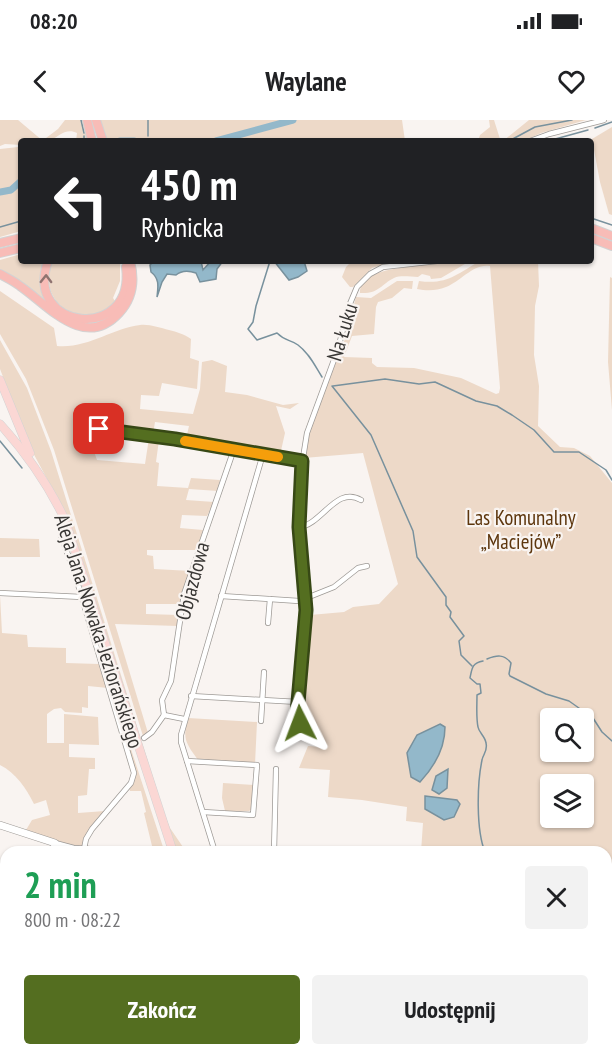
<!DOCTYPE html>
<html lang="pl">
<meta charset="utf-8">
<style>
body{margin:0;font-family:"PT Sans Narrow",sans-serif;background:#f2f2f2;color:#202124;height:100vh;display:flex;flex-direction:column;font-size:22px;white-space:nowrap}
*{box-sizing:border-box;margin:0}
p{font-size:20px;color:#757577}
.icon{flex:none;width:33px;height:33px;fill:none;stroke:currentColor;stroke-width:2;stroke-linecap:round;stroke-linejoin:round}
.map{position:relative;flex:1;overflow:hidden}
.details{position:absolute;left:0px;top:726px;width:612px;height:210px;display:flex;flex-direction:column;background:#fff;border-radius:18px 18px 0 0;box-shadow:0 2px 4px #0004}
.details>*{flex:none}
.banner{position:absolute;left:18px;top:18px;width:576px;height:126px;border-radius:6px;box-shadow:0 2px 4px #0004;background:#202124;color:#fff;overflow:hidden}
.controls{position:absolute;left:540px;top:588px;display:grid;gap:12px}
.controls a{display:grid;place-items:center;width:54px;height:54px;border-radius:6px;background:#fff;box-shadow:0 2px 4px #0004;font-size:30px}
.pin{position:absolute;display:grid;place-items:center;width:51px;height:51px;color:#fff;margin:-26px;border-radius:12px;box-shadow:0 3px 9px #0006}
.me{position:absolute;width:66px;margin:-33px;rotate:357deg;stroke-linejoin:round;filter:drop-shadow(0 0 4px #0008)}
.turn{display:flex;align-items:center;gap:21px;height:126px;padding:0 24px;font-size:27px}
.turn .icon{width:78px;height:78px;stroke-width:2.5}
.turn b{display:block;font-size:42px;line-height:51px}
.round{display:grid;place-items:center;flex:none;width:63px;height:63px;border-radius:6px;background:#f2f2f2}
.headline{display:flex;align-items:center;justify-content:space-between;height:102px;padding:0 24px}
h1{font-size:36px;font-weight:600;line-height:45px;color:#1e9e55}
.cta{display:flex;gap:12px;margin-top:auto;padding:12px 24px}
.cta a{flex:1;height:69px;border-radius:6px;background:#546e20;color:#fff;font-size:24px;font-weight:600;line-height:69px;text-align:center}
.cta a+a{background:#f2f2f2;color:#202124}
.status{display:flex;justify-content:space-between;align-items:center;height:42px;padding:0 30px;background:#fff;direction:ltr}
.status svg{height:16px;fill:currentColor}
header{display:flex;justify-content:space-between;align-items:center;height:78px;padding:0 24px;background:#fff;font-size:27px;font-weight:600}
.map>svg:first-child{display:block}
.green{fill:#edd9c8;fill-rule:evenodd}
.water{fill:#93b8ca;stroke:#78919d;stroke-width:1.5}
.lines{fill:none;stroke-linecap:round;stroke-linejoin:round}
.stream{stroke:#78919d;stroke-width:1.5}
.river{stroke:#93b8ca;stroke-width:7}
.street-casing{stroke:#9e9a96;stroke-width:6}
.secondary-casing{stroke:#9e9a96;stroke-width:8}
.primary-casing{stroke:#d3d3d3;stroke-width:9}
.highway-casing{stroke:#d3d3d3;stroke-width:10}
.street{stroke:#fff;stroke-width:4.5}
.secondary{stroke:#fff;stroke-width:7}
.primary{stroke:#fbd7d4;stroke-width:8}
.highway{stroke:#f8bcb7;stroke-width:8}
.oneway{stroke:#8f7370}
.route-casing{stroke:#374815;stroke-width:15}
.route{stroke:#546e20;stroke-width:10}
.slow{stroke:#f59e0b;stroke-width:10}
.labels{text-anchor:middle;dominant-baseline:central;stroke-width:4.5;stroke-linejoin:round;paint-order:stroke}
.street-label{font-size:21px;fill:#393735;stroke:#f9f4f1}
.park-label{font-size:21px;fill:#5d360d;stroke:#f9f4f1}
</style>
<div class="status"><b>08:20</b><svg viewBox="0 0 49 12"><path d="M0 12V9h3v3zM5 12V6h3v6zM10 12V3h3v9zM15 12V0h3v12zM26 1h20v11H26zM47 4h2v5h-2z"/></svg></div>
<header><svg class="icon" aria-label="back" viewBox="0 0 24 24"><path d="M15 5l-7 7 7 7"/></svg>Waylane<svg class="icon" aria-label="heart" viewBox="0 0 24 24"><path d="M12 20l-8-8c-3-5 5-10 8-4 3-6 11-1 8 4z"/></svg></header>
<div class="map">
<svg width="612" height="936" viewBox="0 0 612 936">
<rect width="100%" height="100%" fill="#f9f4f1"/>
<!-- green -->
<g class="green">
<polygon points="0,0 18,0 43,21 21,21 21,25 5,24 0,26"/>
<path d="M65 0H83L88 21H76L77 13C66 7 58 17 49 21L46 18 58 9Z"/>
<polygon points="98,0 402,0 405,21 293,21 288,18 275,21 105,21"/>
<polygon points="489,0 494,0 500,19 498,21 478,21 480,15 490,7"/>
<polygon points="529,0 586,0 541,13 524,21 503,21"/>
<polygon points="612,7 612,95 609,94 600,62 592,19"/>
<polygon points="18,27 21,28 21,111 0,117 0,29"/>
<path d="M21 134V141H45C38 160 45 172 53 188L0 152V140Z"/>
<path d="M52 141H120V161L113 178 115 181C86 216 35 184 52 141Z"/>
<polygon points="352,141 394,141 372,148 353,167 350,167 342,157 346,147"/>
<path d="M449 141H470L441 158 431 159 430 156 422 154 418 157C410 157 401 155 394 158 380 165 379 174 360 173 360 143 429 148 449 141Z"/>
<path d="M480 141H538L539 166 535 186 534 235 539 266 538 306 560 327 574 328 590 336 612 363V815L606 812V732H421L423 703 406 701 407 687 362 680 328 677 330 650 299 648 308 626 322 627C325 614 314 603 302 596L310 495 344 492 353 487 379 484 398 464 363 333 304 338 307 317 345 219 356 177 371 178 397 161H413L412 169 404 168 392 178 378 182 376 187 374 214 352 216 344 237 372 238V243L377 247 414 248 461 258 496 274 499 273 500 268 490 146C474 143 461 161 446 167 436 171 427 171 417 169L419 161C447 165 457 154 480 141ZM550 598H584V632H550ZM550 664H584V698H550Z"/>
<polygon points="610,157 612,158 612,290 608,242"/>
<path d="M0 171 54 208 57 226C87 229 113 208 140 205 150 204 160 208 169 210 177 212 184 214 191 219L190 238 199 241 197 269 162 263 159 276 141 275 140 289 193 294 200 269 202 242 212 240 227 246 225 272 247 275 283 285 299 283 290 289 276 286 285 313 280 335 186 319 189 306 155 302 153 314 81 306V311H77L75 328 88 329 89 317 97 340 145 344 149 318 159 320 156 342 159 343 157 366 188 368 191 358 220 360 218 371 189 369 186 380 214 382 207 396 182 395 180 408 203 410 197 430H147V435L153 436 154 449 191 451 181 484H146V494L179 495 178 506 115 504 148 613 143 616 54 330 26 259 0 214Z"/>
<polygon points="0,220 27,268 51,331 165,696 170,708 185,730 183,732 176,731 67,396 31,329 0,249"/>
<polygon points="0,418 39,419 40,437 0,437"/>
<path d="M0 475 2 513 27 515 28 527 66 528V543L99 544 108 568 88 566V588L82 587V593L65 592 61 588 54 589 47 594V623H64V594L98 597 99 625 69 624V637L95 638V649H89L87 675 78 676V693L105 691 83 726 67 724 26 710 32 700 50 695 46 680 34 684C26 668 16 653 0 645Z"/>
<path d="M188 598 257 602 255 644 198 640C186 623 182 619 188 598Z"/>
<polygon points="129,623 164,730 153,730 144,693 146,692 141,671 130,671 129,668 134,661 127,626"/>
<polygon points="223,663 254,665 252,689 249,691 225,691 222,678"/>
<polygon points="606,821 612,824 612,936 373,936 373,930 606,930"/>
<rect x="0" y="840" width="6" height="60"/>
</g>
<!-- water -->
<g class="water">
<path d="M154 141H201L203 150 211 141H223L217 149 216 159 200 162 196 153C190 151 182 150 176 155L167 154 162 162 157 177C158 167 160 159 151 152L150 145Z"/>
<polygon points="274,141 304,141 307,151 298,157 289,160"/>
<path d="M440 604 445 607C445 628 434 647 420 662L411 657 407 633 417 615Z"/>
<polygon points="448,649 447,668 439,674 432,670 436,656"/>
<polygon points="425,676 457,680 460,684 454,697 444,700 425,689"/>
</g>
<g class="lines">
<!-- stream -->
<g class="stream">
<polyline points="81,0 84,13"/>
<polyline points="595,8 612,2"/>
<polyline points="84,16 84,21"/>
<polyline points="148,16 148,0"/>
<polyline points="509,21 535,7 572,0"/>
<polyline points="548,21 588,10"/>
<polyline points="591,98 612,105"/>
<polyline points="0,107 21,101"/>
<path d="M270 141 256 186 253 202 248 209 257 220 277 213C286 222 290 219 298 225 309 233 315 246 322 257"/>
<polyline points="332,266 371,315 413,411 417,437 446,477 446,485 451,492 450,497 464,516 459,521 461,535 472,546"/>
<polyline points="333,266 385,259 419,264 435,262 476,281 497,286 512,295 534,310 554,332 579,332 606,350 612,360"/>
<polyline points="0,321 22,348"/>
<path d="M487 539C497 535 504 534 511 543L509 554 510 556 546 574 569 581 593 598 602 612 612 621"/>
<path d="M483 541C472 543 472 548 470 558L477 564H480L481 573 477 575C477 586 476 597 478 607 479 613 485 616 486 623 488 631 483 634 482 640 477 664 476 710 485 732"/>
<polyline points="570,930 574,936"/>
</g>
<!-- river -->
<g class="river">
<polyline points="120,21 134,21"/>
<polyline points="216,21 293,0"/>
<polyline points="0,72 11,70 21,61"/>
</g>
<!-- street casing -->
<g class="street-casing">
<g id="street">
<polyline points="530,21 549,14 604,0"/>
<polyline points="83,307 175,319 302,341"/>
<path d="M299 407C322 405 336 365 361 380"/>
<polyline points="61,416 74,451 134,653 131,663 92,709 86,719 84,729"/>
<polyline points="0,473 82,477"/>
<polyline points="221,476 299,481 334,467 358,448 367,446"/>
<polyline points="268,503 270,479"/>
<polyline points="191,576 298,582"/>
<polyline points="164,595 162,580 171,561 184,474 234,329"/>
<polyline points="164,595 184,599"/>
<polyline points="261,601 264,552"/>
<polyline points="300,603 297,594 306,490 299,401 303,338 307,313 338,229 349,186 357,167 370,154 383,147 437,141"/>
<polyline points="144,618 152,612 164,595"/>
<polyline points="187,641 257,645 253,695 203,692"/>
<polyline points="55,723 74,728 141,732"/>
<polyline points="215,732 181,622 181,615 263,334"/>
<polyline points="274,732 276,649"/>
<polyline points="606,816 612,819"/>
<polyline points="254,930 256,936"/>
</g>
</g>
<!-- secondary casing -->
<g class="secondary-casing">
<g id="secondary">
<polyline points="0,705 55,723 53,732"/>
<polyline points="76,936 77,930"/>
</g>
</g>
<!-- primary casing -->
<g class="primary-casing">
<g id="primary">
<polyline points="0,260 30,333"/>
<path d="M0 304C27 334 48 364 65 400L173 732"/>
<polyline points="239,930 241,936"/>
</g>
</g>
<!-- highway casing -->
<g class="highway-casing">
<g id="highway">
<polyline points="87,0 92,21"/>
<polyline points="96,0 103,21"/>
<polyline points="591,108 612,116"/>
<polyline points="591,118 612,126"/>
<polyline points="0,123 21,118"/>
<polyline points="0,133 21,128"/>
<path d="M48 141C23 211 136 223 126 147"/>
<path d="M0 154C7 158 14 161 20 166 48 185 84 231 119 193 133 178 135 160 130 141"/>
</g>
</g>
<!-- street -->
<use href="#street" class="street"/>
<!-- secondary -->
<use href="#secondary" class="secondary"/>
<!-- primary -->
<use href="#primary" class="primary"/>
<!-- highway -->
<use href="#highway" class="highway"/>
</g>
<!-- one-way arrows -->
<defs><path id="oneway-chevron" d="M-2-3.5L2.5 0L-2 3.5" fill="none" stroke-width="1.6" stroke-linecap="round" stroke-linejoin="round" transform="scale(1.5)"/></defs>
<use class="oneway" href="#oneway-chevron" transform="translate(46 159) rotate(-89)"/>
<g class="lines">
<!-- route casing -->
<g class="route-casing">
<polyline id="route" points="99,309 175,319 302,341 299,407 306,490 297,594 300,603"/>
</g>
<!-- route -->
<use href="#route" class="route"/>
<!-- slow -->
<polyline class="slow" points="185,321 278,337"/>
</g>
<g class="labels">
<!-- street labels -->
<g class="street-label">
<text transform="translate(342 212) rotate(-73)">Na Łuku</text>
<text transform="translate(192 461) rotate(-75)">Objazdowa</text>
<text transform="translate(99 511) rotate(72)">Aleja Jana Nowaka-Jeziorańskiego</text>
</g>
<!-- park labels -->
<g class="park-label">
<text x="521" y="397">Las Komunalny<tspan x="521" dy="24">„Maciejów”</tspan></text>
</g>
</g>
</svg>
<div class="controls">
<a><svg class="icon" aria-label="search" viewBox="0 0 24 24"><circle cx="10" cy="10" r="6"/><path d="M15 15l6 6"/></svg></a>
<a><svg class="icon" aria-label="layers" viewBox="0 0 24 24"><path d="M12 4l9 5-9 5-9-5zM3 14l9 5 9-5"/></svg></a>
</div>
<div class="pin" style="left:99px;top:309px;background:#d93025"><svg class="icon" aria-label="arrive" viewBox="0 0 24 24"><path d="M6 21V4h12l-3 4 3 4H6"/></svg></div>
<svg class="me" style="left:300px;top:603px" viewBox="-20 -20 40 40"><path d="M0-17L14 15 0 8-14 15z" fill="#546e20" stroke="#fff" stroke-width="4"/></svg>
<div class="banner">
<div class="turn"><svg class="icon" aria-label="left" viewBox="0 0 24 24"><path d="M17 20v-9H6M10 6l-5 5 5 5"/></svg><div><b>450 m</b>Rybnicka</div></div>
</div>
<section class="details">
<div class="headline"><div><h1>2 min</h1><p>800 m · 08:22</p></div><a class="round"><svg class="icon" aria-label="close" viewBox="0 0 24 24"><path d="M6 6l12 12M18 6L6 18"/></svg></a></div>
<div class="cta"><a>Zakończ</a><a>Udostępnij</a></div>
</section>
</div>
